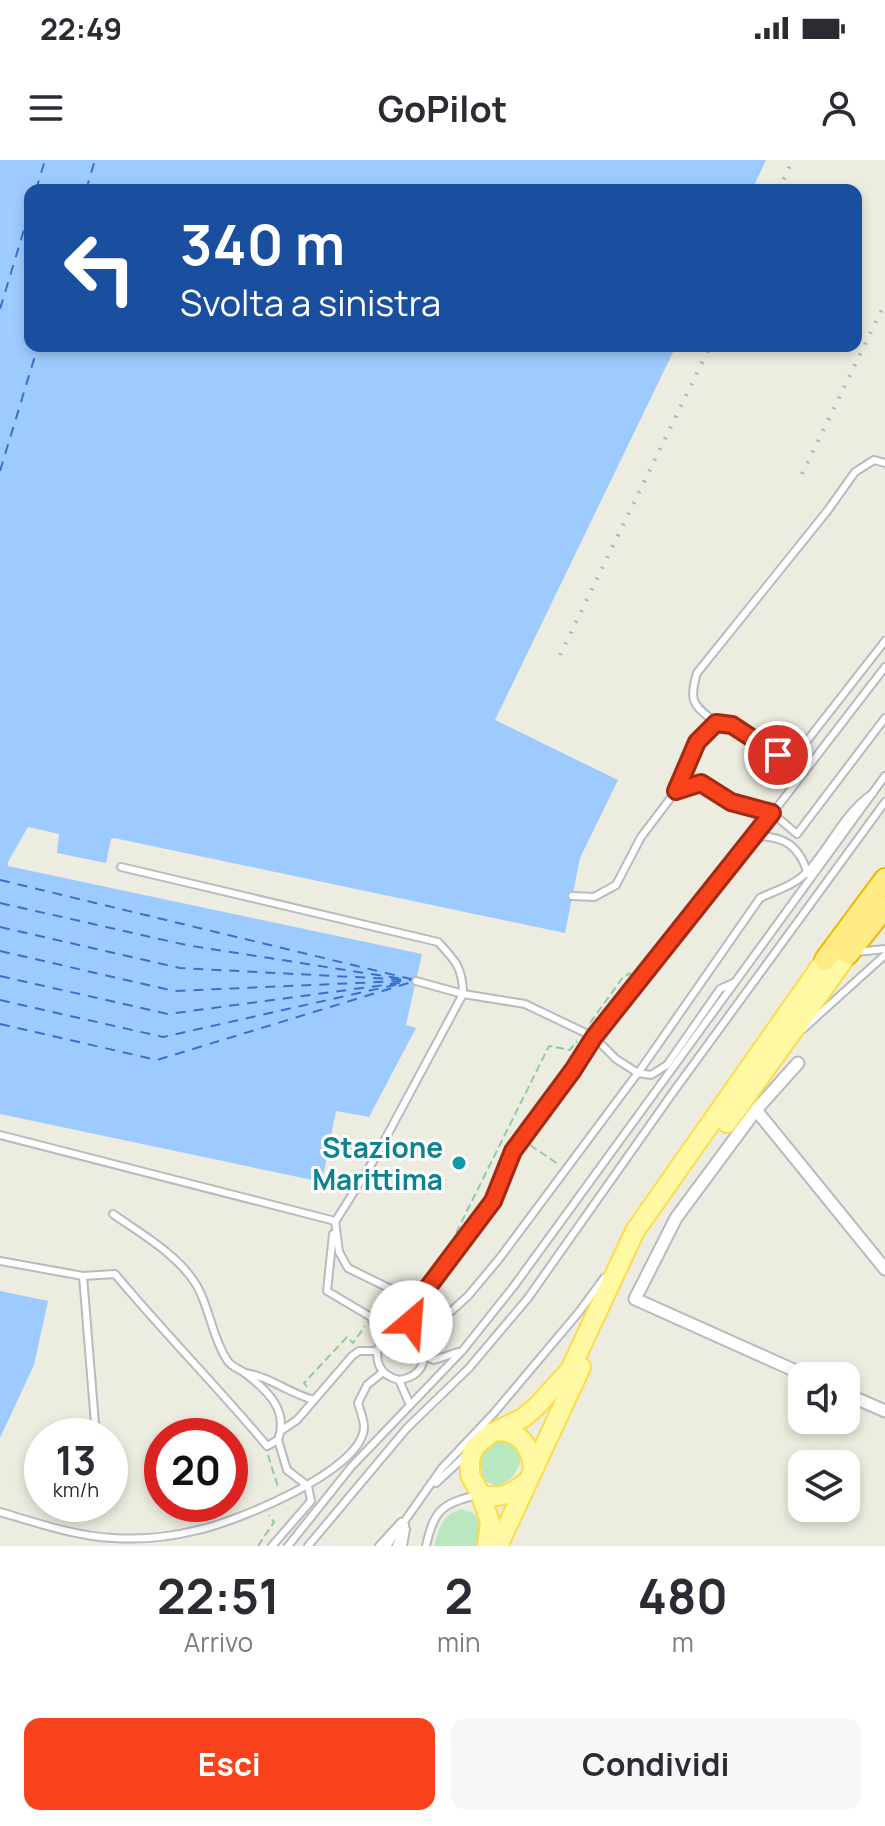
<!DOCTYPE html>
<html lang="it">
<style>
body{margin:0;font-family:Manrope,sans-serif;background:#f7f7f7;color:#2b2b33;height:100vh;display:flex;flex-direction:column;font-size:30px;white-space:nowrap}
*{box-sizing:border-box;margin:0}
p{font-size:26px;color:#7c7c81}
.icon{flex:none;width:44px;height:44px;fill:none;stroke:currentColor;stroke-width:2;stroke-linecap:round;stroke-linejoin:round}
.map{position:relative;height:1386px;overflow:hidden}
.details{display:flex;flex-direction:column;background:#fff;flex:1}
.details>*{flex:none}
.hud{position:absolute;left:24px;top:24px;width:838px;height:168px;border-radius:16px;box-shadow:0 4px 12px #0003;background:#1a4fa0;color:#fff;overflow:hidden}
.tools{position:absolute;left:788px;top:1202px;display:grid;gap:16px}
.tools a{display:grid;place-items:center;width:72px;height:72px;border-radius:16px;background:#fff;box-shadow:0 4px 12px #0003;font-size:40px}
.speed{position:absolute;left:24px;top:1258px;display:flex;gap:16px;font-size:40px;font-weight:700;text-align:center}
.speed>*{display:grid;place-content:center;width:104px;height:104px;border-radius:50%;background:#fff;box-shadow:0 4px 12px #0003;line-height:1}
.speed small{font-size:20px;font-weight:400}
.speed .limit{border:12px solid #d22;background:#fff;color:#111}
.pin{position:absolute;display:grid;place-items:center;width:68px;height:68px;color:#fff;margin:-34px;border:4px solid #fff;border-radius:50%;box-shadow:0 2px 8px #0007}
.me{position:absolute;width:88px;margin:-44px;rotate:27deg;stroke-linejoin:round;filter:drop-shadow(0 0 6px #0008)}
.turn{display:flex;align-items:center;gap:28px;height:168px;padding:0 24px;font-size:36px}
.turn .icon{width:104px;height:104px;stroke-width:2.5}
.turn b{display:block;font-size:56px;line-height:68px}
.eta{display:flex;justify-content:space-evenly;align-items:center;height:136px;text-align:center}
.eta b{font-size:48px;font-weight:700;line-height:56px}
.action{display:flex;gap:16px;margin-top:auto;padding:16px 24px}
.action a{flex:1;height:92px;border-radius:16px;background:#f7421b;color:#fff;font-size:32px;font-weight:700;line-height:92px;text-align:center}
.action a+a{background:#f7f7f7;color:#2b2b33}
.status{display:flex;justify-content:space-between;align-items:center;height:56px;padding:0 40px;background:#fff;direction:ltr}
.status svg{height:22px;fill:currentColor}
header{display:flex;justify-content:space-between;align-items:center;height:104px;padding:0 24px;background:#fff;font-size:36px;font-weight:700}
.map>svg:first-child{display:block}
.green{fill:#b9e8be}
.water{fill:#9ecbff}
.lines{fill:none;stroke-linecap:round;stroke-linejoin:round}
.ferry{stroke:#3771cc;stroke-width:2;stroke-dasharray:10 8;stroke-linecap:butt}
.lane-casing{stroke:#b8bac0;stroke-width:10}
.street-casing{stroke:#b8bac0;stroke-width:15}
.primary-casing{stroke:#fddc49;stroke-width:22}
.highway-casing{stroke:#edba00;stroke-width:24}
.path{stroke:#92c9a7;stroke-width:2;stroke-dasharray:8 4;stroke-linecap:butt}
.lane{stroke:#fff;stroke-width:6}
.street{stroke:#fff;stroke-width:11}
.primary{stroke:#fff9a3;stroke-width:18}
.highway{stroke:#ffec85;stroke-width:20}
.rail{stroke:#b4b5b5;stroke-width:4;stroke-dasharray:2 10;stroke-linecap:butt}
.route-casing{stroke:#a12b12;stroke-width:20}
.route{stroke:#f7421b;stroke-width:14}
.culture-dot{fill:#0f9aa8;stroke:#fff;stroke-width:3}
.labels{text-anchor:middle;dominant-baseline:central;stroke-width:6;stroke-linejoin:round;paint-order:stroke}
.culture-label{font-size:28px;font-weight:bold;fill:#0d838f;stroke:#fff;text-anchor:end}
</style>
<div class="status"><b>22:49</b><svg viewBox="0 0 49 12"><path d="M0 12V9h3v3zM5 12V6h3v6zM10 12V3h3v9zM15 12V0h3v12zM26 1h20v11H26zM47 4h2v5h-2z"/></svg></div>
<header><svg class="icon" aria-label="menu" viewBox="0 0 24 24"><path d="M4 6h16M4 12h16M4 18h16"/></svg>GoPilot<svg class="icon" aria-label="person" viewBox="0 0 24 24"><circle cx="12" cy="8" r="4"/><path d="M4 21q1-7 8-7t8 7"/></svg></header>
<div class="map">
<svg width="885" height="1386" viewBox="0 0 885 1386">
<rect width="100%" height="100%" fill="#edece0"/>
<!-- green -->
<g class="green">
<path d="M503 1278C533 1287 520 1320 496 1326L483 1320 480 1300 492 1281Z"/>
<path d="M461 1349 473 1353 483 1365 479 1386H434C439 1368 442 1355 461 1349Z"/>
</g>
<!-- water -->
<g class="water">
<polygon points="0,0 766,0 752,30 30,30 30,186 676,186 495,560 618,620 580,698 565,773 114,678 111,679 106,703 57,693 59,674 28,667 8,702 8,706 422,794 406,865 416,868 369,957 336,951 322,1022 0,954"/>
<polygon points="0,1131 48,1141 34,1205 0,1278"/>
</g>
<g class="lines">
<!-- ferry -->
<g class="ferry">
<polyline points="36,30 45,0"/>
<polyline points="86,30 95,0"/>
<polyline points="0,149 30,50"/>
<polyline points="0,311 38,186"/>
<polyline points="0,720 415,820"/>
<polyline points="0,743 186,785 403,819"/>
<polyline points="0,767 180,808 411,820"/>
<polyline points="0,791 174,831 403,821"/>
<polyline points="0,816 168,854 407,822"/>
<polyline points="0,840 163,877 399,824"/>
<polyline points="0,864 157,900 415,821"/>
</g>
<!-- lane casing -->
<g class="lane-casing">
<g id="lane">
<path d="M716 563C694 545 688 543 697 513L828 350 855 312 874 300 885 303"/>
<polyline points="676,631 701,623 731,642 772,653 797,674 885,558"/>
<path d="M755 676C784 676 799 685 808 714"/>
<path d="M121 707 438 782C455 800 463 808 463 834L375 998 335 1062"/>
<polyline points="572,736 594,737 616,725 641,677 676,631 697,582 716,563 732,565 778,595 799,591 885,481"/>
<polyline points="857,792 885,789"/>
<polyline points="416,821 463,834 525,844 594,877 616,899 638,913 651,915 667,905 720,829 733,823"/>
<polyline points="803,869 885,795"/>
<path d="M0 975 335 1061 339 1092 348 1108 417 1142 436 1156 447 1155 468 1136 499 1099 643 906 760 738C777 730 797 724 809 710 832 684 844 653 873 633"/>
<polyline points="329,987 375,998"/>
<path d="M113 1054C141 1074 178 1094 197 1126 210 1149 212 1177 227 1200 231 1207 240 1209 246 1214 268 1231 289 1251 278 1280"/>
<path d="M333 1074 327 1131 371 1157 380 1182C373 1200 379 1215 399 1220L410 1245"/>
<path d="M0 1101 83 1116 115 1114C164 1173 218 1227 267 1286L278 1280"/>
<polyline points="83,1116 96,1276"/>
<polyline points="410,1173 417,1142 493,1041 513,991 573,910 594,877 694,749 755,676 885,507"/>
<path d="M380 1182C417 1148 447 1213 399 1220"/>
<polyline points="424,1196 434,1200 458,1192"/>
<path d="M245 1213C269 1216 290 1234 314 1240"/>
<polyline points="282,1270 297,1260 352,1196 359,1191 376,1191"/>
<polyline points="278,1280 287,1310 308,1326"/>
<polyline points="436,1323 466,1295"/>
<path d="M0 1352C37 1363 75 1376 113 1378 142 1380 170 1377 198 1370 235 1362 363 1311 364 1267 364 1260 360 1250 358 1243L367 1225 383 1212"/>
<polyline points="272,1386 311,1341 308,1326"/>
<polyline points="288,1386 351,1307 463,1190 514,1126 885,616"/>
<polyline points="308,1386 407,1268 469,1208 528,1138 674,931 885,642"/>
<polyline points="379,1386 401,1362"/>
<polyline points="387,1386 442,1308 494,1253 579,1152 604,1118"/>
<polyline points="396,1386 405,1365"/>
<polyline points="403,1386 406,1369"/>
<path d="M426 1386C434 1350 442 1343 478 1335"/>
</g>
</g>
<!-- street casing -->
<g class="street-casing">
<g id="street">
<polyline points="798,903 756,950 676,1058 635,1139 807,1216"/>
<polyline points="756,950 885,1109"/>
<polyline points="846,1234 885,1251"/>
</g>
</g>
<!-- primary casing -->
<g class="primary-casing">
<g id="primary">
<polyline points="727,963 848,794"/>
<path d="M498 1271C521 1271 531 1287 533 1309"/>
<path d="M481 1335C499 1339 512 1334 526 1322"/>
<polyline points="487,1386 490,1362 481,1335 470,1315 470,1300 474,1288 490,1274 523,1258 536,1247 570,1210 635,1071 825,800"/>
<polyline points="498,1386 581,1207"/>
</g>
</g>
<!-- highway casing -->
<g class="highway-casing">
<g id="highway">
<polyline points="848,794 885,747"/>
<polyline points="825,800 885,719"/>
</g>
</g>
<!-- path -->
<g class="path">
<polyline points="590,863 623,817 631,813"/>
<polyline points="530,985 558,1004"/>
<polyline points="456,1073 549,886 570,890 577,881"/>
<polyline points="375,1150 382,1134"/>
<polyline points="307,1227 304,1223 347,1177 353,1183 365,1166"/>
<polyline points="268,1295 278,1327"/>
<polyline points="258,1386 274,1362 269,1355"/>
</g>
<!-- lane -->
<use href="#lane" class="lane"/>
<!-- street -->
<use href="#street" class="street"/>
<!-- primary -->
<use href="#primary" class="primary"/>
<!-- highway -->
<use href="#highway" class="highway"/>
<!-- rail -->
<g class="rail">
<polyline points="778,30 793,0"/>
<polyline points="802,314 885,143"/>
<polyline points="560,495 710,186"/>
</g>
</g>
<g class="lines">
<!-- route casing -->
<g class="route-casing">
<polyline id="route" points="411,1162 417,1142 493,1041 513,991 573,910 594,877 772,653 731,642 701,623 676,631 697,582 716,563 732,565 778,595"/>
</g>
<!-- route -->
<use href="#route" class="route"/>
</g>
<!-- markers -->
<circle class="culture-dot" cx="459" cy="1003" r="8"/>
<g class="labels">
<!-- culture labels -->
<g class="culture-label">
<text x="443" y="987">Stazione<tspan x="443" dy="32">Marittima</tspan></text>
</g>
</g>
</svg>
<div class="tools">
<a><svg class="icon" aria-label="sound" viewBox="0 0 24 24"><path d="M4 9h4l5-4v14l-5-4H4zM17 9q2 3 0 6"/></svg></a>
<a><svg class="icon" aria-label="layers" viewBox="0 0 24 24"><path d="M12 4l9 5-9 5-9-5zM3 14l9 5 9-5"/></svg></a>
</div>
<div class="speed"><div>13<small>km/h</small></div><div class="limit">20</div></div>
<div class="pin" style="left:778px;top:595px;background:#d93025"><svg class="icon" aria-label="arrive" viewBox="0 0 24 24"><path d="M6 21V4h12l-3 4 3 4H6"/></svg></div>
<svg class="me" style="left:411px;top:1162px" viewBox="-20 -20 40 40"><circle r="19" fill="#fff"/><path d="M0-13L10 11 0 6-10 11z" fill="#f7421b"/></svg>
<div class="hud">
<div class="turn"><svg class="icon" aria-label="left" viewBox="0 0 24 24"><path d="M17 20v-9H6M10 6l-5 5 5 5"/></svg><div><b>340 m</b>Svolta a sinistra</div></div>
</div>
</div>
<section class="details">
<div class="eta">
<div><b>22:51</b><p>Arrivo</p></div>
<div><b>2</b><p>min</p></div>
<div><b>480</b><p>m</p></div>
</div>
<div class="action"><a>Esci</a><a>Condividi</a></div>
</section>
